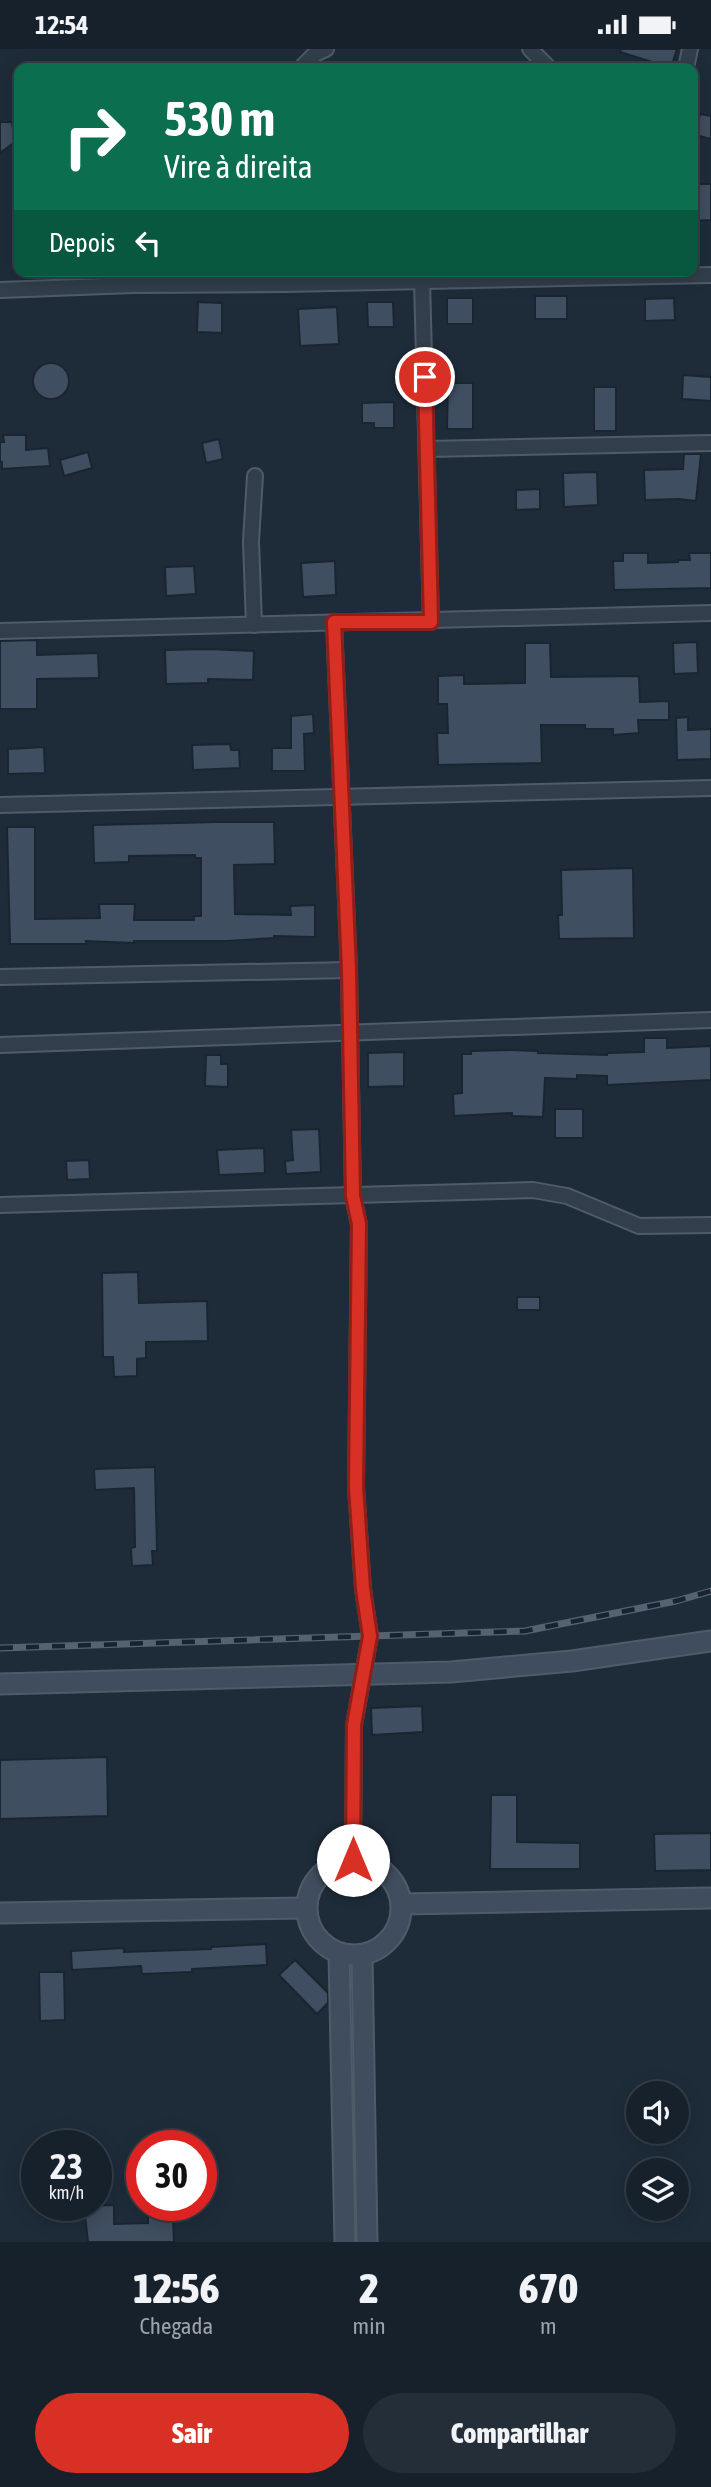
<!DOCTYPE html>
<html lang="pt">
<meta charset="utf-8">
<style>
body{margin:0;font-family:"Asap Condensed",sans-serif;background:#232e38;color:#f1f3f6;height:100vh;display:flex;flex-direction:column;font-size:26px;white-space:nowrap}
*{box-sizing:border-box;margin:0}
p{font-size:23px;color:#9ea3a9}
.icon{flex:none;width:38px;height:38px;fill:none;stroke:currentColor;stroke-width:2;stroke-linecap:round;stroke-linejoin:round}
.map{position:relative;height:2193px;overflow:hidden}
.side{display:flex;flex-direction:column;background:#16212c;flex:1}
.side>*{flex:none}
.hud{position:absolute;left:14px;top:14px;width:684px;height:214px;border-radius:14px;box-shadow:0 4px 18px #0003,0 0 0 2px #353e48;background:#0b6e4f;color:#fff;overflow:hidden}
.tools{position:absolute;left:626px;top:2032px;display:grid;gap:14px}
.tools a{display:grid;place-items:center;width:63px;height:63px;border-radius:50%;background:#16212c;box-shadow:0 4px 18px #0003,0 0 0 2px #353e48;font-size:35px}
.speed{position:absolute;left:21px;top:2081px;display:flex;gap:14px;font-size:35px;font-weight:700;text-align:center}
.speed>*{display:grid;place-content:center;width:91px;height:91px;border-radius:50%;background:#16212c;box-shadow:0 4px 18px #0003,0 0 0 2px #353e48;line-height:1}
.speed small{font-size:18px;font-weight:400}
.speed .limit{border:10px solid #d22;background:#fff;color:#111}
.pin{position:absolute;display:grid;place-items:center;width:60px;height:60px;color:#fff;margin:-30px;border:4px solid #fff;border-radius:50%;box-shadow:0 2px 7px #0007}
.me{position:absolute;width:77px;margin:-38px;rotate:0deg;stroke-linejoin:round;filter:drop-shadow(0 0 5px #0008)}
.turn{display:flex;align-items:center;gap:24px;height:147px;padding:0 35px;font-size:32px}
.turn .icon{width:91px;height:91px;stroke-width:2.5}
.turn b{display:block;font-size:49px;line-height:60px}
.then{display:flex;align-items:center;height:66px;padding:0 35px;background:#0003;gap:14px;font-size:26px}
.eta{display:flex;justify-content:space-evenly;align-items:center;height:119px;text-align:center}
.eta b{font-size:42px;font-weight:800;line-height:49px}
.primary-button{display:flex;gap:14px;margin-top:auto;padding:14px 35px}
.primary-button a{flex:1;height:80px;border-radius:42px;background:#d93025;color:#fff;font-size:28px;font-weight:800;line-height:80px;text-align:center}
.primary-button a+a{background:#232e38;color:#f1f3f6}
.status{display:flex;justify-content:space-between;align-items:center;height:49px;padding:0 35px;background:#16212c;direction:ltr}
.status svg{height:19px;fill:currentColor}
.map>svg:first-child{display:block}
.building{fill:#3f4e60;stroke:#1a2531;stroke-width:2}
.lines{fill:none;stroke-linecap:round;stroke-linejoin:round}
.street-casing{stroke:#505b68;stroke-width:18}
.secondary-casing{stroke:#505b68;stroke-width:23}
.street{stroke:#323e4b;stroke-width:14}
.secondary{stroke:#404d5e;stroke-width:19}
.rail-casing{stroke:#546272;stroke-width:7}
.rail{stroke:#18232f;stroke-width:4.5;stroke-dasharray:13;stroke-linecap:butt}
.route-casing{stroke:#8d1f18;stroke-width:18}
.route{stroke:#d93025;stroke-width:12}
</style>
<div class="status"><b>12:54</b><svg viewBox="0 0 49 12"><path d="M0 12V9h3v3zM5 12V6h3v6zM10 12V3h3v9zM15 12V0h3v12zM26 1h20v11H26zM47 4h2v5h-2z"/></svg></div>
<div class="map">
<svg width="711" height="2193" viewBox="0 0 711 2193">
<rect width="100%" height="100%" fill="#1e2c3a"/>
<!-- building -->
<g class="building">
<polygon points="621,0 677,0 671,19 620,3"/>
<polygon points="700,65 711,67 711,90 695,86"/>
<polygon points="0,73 12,73 15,93 0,104"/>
<polygon points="693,135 711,135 711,171 693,172"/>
<rect x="535" y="247" width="32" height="23"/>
<rect x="447" y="249" width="26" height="26"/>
<polygon points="674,249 675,271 645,272 645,250"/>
<polygon points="198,253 222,254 222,284 197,283"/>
<polygon points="367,253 393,253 394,278 368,278"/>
<polygon points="337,258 339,295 300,297 298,260"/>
<circle cx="51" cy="332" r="18"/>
<polygon points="683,326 711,328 711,352 682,350"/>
<polygon points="448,334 473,334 473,380 447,380"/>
<rect x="594" y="338" width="22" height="44"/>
<polygon points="394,353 394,379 374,379 374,374 362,374 362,354"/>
<polygon points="3,386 26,386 26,401 48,399 50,417 2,420 2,413 0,413 0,393 4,393"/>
<polygon points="219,390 223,410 206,414 202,394"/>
<polygon points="88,403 92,419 64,427 60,411"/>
<polygon points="684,405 701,405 696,452 679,450 645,451 644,421 683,420"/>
<polygon points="597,423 598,456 564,458 563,424"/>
<polygon points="540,440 540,460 516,461 516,441"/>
<polygon points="623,504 648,504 648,514 678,513 678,511 690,511 689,504 711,504 711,539 614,541 613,512 623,512"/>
<polygon points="335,512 336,546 303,548 301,514"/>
<polygon points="194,517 196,545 166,547 165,518"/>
<polygon points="37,591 37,606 98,604 99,629 37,630 37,660 0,660 0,592"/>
<polygon points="697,593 698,624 674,625 673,594"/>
<polygon points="525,594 550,594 551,628 639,627 640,653 669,652 669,671 638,671 639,684 613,686 613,680 585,680 585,676 541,676 542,714 438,716 437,684 448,684 447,655 438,655 438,627 464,626 464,635 525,634"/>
<polygon points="208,600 254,602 253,631 208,630 208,634 166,635 165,601"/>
<polygon points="313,665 314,684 304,685 305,722 272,722 272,699 291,699 291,667"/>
<polygon points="688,668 688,681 711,680 711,710 677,711 676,669"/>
<polygon points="230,695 231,701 239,701 240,719 193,721 192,696"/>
<polygon points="44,698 45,724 8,725 8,700"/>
<polygon points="217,773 274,773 275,815 234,816 235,865 291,866 290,857 315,856 315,888 274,887 274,889 227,892 134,892 134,894 86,892 86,895 10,895 7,778 35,778 35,870 100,869 99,855 135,855 134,871 194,871 194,867 201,867 201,809 195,809 195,806 129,807 129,813 94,814 93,776"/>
<polygon points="633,819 634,889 559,890 558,866 562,866 561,821"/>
<polygon points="644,989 667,989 667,999 711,997 711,1031 607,1036 607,1027 577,1026 577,1030 545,1029 543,1068 512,1067 512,1064 454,1067 453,1045 462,1044 462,1005 471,1005 471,1002 510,1001 538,1002 538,1004 607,1006 607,1004 644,1003"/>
<polygon points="404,1003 404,1037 368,1038 368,1004"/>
<polygon points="206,1006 221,1006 221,1015 228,1015 228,1038 205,1037"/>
<rect x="555" y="1060" width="28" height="29"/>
<polygon points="319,1080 321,1123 286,1125 285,1112 293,1111 291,1081"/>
<polygon points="264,1099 265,1124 219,1126 217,1101"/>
<polygon points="89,1111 90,1130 67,1131 66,1112"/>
<polygon points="138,1223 139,1254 207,1252 208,1292 146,1293 146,1309 137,1310 137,1327 114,1328 113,1308 103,1308 102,1224"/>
<rect x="517" y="1248" width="23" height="13"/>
<polygon points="155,1418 157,1502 152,1502 153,1516 132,1517 131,1499 135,1498 134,1439 95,1441 94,1420"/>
<polygon points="422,1657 423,1683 372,1686 371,1659"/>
<polygon points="107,1708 108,1767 0,1770 0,1711"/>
<polygon points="491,1746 517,1746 517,1793 580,1794 580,1820 490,1820"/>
<polygon points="711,1784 711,1821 655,1822 654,1785"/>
<polygon points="266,1895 267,1916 192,1920 192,1923 142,1925 141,1917 72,1921 71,1902 124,1899 124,1903 211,1900 211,1898"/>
<polygon points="295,1911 328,1944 328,1954 317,1965 279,1926"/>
<polygon points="39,1923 64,1923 65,1971 40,1972"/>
<polygon points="114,2156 114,2175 148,2174 148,2156 199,2156 200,2158 173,2167 174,2193 88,2193 84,2157"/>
</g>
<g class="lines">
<!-- street casing -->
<g class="street-casing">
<g id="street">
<polyline points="530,0 549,19"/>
<polyline points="301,19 315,5 326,0"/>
<polyline points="686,19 690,0"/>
<polyline points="422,232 431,573"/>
<polyline points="0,241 133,236 285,235 711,226"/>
<polyline points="427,400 711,394"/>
<polyline points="334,573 349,921 353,1147 359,1176 356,1438 363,1540 370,1587 354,1676 353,1811"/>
<polyline points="254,576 251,492 255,427"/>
<polyline points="0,582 711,564"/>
<polyline points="0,756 711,739"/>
<polyline points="0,928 349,921"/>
<polyline points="0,996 711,971"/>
<polyline points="0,1156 533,1141 567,1147 639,1177 711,1176"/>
</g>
</g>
<!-- secondary casing -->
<g class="secondary-casing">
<g id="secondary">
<polyline points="0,1635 451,1623 572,1612 711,1592"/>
<circle cx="354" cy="1859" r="47"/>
<polyline points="402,1855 711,1849"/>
<polyline points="0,1864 306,1859"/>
<polyline points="339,1904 345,2193"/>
<polyline points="362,1906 367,2193"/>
</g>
</g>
<!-- street -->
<use href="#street" class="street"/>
<!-- secondary -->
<use href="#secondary" class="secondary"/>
<!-- rail casing -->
<g class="rail-casing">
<polyline id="rail" points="0,1599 525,1582 676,1552 711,1542"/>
</g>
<!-- rail -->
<use href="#rail" class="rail"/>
</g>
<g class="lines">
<!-- route casing -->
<g class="route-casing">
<polyline id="route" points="353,1811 354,1676 370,1587 363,1540 356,1438 359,1175 353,1147 349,921 334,573 431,573 425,328"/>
</g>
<!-- route -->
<use href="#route" class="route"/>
</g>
</svg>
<div class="tools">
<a><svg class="icon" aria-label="sound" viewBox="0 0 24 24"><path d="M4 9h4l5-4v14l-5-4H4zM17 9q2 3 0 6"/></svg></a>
<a><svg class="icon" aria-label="layers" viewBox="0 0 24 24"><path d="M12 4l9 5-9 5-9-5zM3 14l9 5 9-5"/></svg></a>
</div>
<div class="speed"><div>23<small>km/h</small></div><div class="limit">30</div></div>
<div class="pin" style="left:425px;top:328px;background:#d93025"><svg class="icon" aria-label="arrive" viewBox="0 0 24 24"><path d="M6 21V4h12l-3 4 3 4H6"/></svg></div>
<svg class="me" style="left:353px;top:1811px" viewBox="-20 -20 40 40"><circle r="19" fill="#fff"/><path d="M0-13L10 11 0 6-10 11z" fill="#d93025"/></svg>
<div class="hud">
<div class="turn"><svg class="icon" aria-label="right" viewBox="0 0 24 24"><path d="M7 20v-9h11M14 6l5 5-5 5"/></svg><div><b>530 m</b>Vire à direita</div></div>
<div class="then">Depois<svg class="icon" aria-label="left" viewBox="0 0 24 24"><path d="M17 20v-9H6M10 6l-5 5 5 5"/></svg></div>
</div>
</div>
<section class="side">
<div class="eta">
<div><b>12:56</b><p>Chegada</p></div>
<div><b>2</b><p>min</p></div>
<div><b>670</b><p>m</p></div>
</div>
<div class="primary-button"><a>Sair</a><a>Compartilhar</a></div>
</section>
